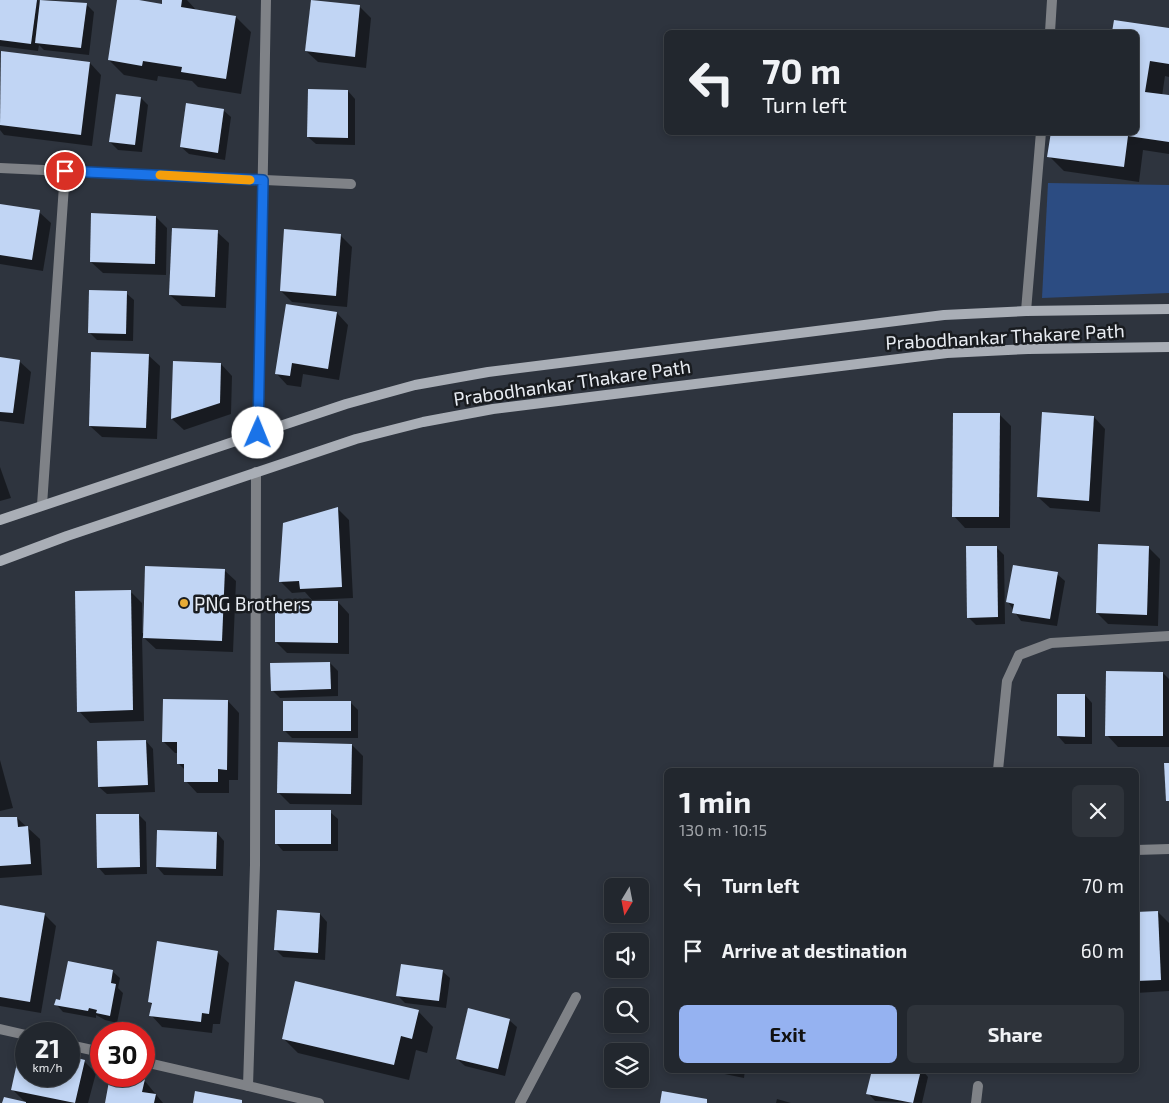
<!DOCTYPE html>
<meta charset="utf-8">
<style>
body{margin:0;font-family:"Exo 2",sans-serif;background:#2e333a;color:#f1f3f6;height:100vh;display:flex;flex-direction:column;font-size:19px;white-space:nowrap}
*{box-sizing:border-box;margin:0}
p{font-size:16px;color:#a2a5aa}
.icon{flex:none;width:28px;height:28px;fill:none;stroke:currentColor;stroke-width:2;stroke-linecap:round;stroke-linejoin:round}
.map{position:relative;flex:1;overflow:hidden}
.panel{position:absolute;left:664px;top:768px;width:475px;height:305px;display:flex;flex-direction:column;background:#22272e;border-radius:8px;box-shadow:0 2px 8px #0003,0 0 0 1px #3f444a}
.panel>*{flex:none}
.banner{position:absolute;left:664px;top:30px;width:475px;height:105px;border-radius:8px;box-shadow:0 2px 8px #0003,0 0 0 1px #3f444a;background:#22272e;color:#f1f3f6;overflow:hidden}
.needle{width:32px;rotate:190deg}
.tools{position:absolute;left:604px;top:878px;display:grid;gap:10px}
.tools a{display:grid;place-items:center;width:45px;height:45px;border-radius:8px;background:#22272e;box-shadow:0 2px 8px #0003,0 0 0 1px #3f444a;font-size:25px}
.speed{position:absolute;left:15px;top:1022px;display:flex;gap:10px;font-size:25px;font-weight:700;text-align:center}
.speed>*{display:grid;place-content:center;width:65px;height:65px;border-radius:50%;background:#22272e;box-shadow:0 2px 8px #0003,0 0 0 1px #3f444a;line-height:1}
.speed small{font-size:12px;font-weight:400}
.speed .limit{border:8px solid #d22;background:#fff;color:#111}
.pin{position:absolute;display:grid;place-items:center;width:42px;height:42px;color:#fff;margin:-21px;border:2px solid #fff;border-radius:50%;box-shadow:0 1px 5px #0007}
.me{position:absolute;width:55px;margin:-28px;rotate:1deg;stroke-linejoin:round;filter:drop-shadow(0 0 4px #0008)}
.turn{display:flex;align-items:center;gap:18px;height:105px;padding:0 15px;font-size:22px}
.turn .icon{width:65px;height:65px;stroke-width:2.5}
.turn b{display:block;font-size:35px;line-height:42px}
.round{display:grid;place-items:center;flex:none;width:52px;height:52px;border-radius:8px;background:#2e333a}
.overview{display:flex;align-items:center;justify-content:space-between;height:85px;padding:0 15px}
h1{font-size:30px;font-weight:700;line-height:38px}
.cta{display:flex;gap:10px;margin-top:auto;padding:10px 15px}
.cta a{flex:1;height:58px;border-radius:8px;background:#95b2f1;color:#111;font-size:20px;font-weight:700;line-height:58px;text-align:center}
.cta a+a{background:#2e333a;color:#f1f3f6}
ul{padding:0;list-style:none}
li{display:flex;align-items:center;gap:15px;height:65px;padding:0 15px}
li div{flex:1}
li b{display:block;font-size:19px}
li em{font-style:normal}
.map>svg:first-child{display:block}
.green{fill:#2c4c82}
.shadow{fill:#0007}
.building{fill:#c1d5f4}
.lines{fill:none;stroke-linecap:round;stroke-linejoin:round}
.service{stroke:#7f8287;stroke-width:10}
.minor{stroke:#7f8287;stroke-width:10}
.secondary{stroke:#a9aeb6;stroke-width:10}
.route-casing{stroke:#114b97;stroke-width:12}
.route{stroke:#1a73e8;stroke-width:9}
.slow{stroke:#f59e0b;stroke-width:9}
.poi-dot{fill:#e7ac37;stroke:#191c20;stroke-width:2}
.labels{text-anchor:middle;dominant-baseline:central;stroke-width:5;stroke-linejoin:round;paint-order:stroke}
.street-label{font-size:19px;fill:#e8ecf2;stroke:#191c20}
.poi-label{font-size:19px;fill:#e8ecf2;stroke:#191c20;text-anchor:start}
</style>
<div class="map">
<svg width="1169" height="1103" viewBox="0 0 1169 1103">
<rect width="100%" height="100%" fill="#2e343e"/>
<!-- green -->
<polygon class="green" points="1048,183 1169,185 1169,293 1042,298"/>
<!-- shadow -->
<g class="shadow">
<polygon points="0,0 38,0 41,3 41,0 48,0 86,4 94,12 89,55 44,50 39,45 38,51 0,46"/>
<polygon points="119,0 163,5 164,0 187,0 197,11 236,17 251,32 241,94 198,87 192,81 158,76 157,81 124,75 109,60"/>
<polygon points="312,2 360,7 371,18 366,68 318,62 306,51"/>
<polygon points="1115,22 1169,29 1169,77 1165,76 1162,96 1169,97 1169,154 1143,150 1139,182 1064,171 1049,156 1136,132 1136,32 1114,32"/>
<polygon points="2,52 90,63 101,75 92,146 4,135 0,130"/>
<polygon points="348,91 355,99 355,145 316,144 308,137"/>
<polygon points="141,98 148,105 142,152 118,150 110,142"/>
<polygon points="223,110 231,117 225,160 189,154 181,147"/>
<polygon points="0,205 39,212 51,223 43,271 0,264"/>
<polygon points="156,217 167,228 166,275 103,273 91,262"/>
<polygon points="217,232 229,243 226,308 182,306 170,295"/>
<polygon points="340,235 352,247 347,307 292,302 281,291"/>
<polygon points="126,293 134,300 133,341 97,340 89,332"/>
<polygon points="337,313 348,325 339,380 303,374 301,387 287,385 276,373"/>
<polygon points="148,355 160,366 157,439 102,437 90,426"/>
<polygon points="0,359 19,361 31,372 24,424 0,421"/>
<polygon points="221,364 232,376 231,414 184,430 172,419"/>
<polygon points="999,414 1011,426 1010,528 965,528 954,516"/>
<polygon points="1094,417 1105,429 1100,512 1050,508 1038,497"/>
<polygon points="0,467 11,498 0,501"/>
<polygon points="338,509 349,520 353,598 312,600 305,592 292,593 281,582"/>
<polygon points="1148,547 1160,559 1158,626 1108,624 1097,613"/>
<polygon points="997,548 1004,555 1005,624 976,625 968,617"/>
<polygon points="224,570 236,581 233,652 156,649 142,636 144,721 90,723 79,711 130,591 142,603 142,633 144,633"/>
<polygon points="1057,574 1065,581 1057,626 1021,621 1008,602"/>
<polygon points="338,602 349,614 349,654 287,653 276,642"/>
<polygon points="330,663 338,671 338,696 280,698 272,690"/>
<polygon points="1163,673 1169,679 1169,747 1118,747 1107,735"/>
<polygon points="1085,695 1092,703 1092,744 1065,744 1058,736"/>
<polygon points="228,701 239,713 238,780 229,780 229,793 197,793 186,781 186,771 178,763 178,753 175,753 163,741"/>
<polygon points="350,702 358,710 358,738 292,738 285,731"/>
<polygon points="146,741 153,749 155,792 107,794 99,787"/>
<polygon points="352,745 363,756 362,805 290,804 278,792"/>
<polygon points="0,760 13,808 0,811"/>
<polygon points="330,812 338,819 338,851 283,851 276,843"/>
<polygon points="139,815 146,822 147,874 105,875 98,867"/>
<polygon points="17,818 40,839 42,875 0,878 0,819"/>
<polygon points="217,833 224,841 223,876 164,875 157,867"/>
<polygon points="0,906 44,914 56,926 41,1013 0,1006"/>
<polygon points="1158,912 1169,923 1169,991 1136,993 1136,913"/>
<polygon points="320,914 327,922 325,960 283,957 276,950"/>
<polygon points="217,952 229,963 220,1024 213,1024 212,1033 162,1027 151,1015 152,1005 149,1002"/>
<polygon points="112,971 120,978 118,988 123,993 117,1023 105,1020 96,1015 96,1018 63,1012 56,1004"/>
<polygon points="442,971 450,978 446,1008 405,1003 398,996"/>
<polygon points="418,1011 433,1027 427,1053 416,1050 409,1080 298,1053 283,1038"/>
<polygon points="509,1020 517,1027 505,1076 465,1066 457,1059"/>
<polygon points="22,1046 26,1047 26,1076 69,1076 69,1058 84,1061 96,1073 88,1103 26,1103 12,1089"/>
<polygon points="705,1070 745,1070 744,1078"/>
<polygon points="873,1070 922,1070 928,1077 922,1103 875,1101 868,1093"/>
<polygon points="112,1076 144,1080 163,1103 106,1103"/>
<polygon points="777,1099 791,1103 776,1103"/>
</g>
<!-- building -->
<g class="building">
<polygon points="0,0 37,0 31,44 0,40"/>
<polygon points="40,0 87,3 81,48 35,43"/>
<polygon points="117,0 139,0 162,4 162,0 182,0 181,7 236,16 226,79 181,72 182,67 143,61 142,66 108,60"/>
<polygon points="311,0 360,5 355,57 305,51"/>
<polygon points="1114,20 1169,28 1169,64 1150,61 1145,92 1169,95 1169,142 1128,136 1124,167 1047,157 1051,132 1136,132 1136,32 1112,32"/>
<polygon points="1,51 90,62 81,135 0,125"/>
<polygon points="308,89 348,90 348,138 307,137"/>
<polygon points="116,94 141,97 135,145 109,142"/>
<polygon points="186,103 224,109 218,153 180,147"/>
<polygon points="0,204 40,210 32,260 0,255"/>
<polygon points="91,213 156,216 155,264 90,262"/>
<polygon points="172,228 218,230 215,297 169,295"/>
<polygon points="284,229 341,234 336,296 280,291"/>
<polygon points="89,290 127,291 126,334 88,333"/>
<polygon points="286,304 337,312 328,369 292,363 290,376 275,374"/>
<polygon points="91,352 149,354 146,428 89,426"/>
<polygon points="0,357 20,360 13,413 0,412"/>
<polygon points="173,361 221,363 220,403 171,419"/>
<polygon points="1042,412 1094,416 1089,501 1037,497"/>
<polygon points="953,413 1000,413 999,517 952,517"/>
<polygon points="338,507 342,587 300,589 299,581 279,582 283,523"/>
<polygon points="1098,544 1149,546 1147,615 1096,613"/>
<polygon points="966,546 997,546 998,617 967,618"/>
<polygon points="1013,565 1058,572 1050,619 1012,613 1014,604 1006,602"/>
<polygon points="145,566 225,569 222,641 143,638"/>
<polygon points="131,590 133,710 77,712 75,591"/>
<polygon points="275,601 338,601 338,643 275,642"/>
<polygon points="330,662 331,689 271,691 270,663"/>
<polygon points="1106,671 1163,672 1163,736 1105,736"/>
<polygon points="1057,694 1085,694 1085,737 1057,736"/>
<polygon points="163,699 228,700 227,770 218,769 218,782 184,782 184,764 177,764 177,742 162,742"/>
<rect x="283" y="701" width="68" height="30"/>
<polygon points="146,740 148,785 98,787 97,741"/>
<polygon points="278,742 352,744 351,794 277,793"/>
<polygon points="1164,763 1169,763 1169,801 1166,801"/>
<rect x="275" y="810" width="56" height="34"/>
<polygon points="96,814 139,814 140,867 97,868"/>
<polygon points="0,817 17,817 18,827 28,826 31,864 0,866"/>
<polygon points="157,830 217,832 216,869 156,867"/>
<polygon points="0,905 45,913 30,1002 0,997"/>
<polygon points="277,910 320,913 318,953 274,950"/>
<polygon points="1158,911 1161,980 1136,981 1136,912"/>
<polygon points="157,941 218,951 209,1014 202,1013 201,1022 149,1016 152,1003 148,1002"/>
<polygon points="68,961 113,970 111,983 116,984 110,1016 96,1013 97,1010 89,1008 88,1011 54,1005 56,999 60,1000"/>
<polygon points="401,964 443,970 439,1001 396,996"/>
<polygon points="295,981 419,1010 412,1039 401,1036 394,1065 282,1039"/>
<polygon points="468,1008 510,1019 498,1069 456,1059"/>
<polygon points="21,1045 26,1046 26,1076 69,1076 69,1056 85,1060 75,1103 11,1090"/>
<polygon points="872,1070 921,1070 913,1103 866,1094"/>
<polygon points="110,1076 145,1079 142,1092 156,1094 154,1103 105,1103"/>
<polygon points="195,1091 242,1100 242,1103 193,1103"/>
<polygon points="662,1091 707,1099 707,1103 660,1103"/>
<polygon points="4,1097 26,1102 26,1103 2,1103"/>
</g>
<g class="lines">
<!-- service -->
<g class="service">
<polyline points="248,1086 319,1103"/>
<polyline points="520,1103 576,997"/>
<polyline points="976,1103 978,1086"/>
</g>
<!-- minor -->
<g class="minor">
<polyline points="1050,32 1052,0"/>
<polyline points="0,168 351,184"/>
<polyline points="1026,311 1041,132"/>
<polyline points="258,433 266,0"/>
<polyline points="42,505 65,171"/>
<polyline points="998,770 1007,681 1019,655 1051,643 1169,636"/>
<polyline points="1136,850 1169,849"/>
<polyline points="0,1029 26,1035"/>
<polyline points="69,1045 101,1052"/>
<polyline points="144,1062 248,1086 255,865 256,472"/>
</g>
<!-- secondary -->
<g class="secondary">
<polyline points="0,520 346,404 415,385 488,372 944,315 1026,311 1169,309"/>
<polyline points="0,561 67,536 356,439 423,422 493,409 947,353 1028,349 1169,347"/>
</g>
</g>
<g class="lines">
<!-- route casing -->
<g class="route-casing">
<polyline id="route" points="65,171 263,180 258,433"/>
</g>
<!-- route -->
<use href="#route" class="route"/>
<!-- slow -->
<polyline class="slow" points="160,175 250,180"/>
</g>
<!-- markers -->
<circle class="poi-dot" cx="184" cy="603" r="5"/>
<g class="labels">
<!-- street labels -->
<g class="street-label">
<text transform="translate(1005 336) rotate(-3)">Prabodhankar Thakare Path</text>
<text transform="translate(572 382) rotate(-8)">Prabodhankar Thakare Path</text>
</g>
<!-- poi labels -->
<g class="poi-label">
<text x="194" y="603">PNG Brothers</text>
</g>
</g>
</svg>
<div class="tools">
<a><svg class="needle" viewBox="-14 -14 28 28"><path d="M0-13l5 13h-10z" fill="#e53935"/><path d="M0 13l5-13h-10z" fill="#a2a5aa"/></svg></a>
<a><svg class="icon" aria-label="sound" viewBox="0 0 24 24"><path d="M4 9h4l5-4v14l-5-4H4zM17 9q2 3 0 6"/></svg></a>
<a><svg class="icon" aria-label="search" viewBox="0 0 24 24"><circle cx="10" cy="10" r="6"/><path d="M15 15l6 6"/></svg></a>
<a><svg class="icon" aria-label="layers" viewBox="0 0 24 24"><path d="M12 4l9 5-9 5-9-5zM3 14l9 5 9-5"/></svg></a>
</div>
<div class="speed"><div>21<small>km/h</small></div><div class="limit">30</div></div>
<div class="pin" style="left:65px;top:171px;background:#d93025"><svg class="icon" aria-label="arrive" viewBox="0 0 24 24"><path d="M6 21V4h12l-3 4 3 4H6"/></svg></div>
<svg class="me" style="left:258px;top:433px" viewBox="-20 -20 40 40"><circle r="19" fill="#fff"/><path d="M0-13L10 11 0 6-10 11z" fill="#1a73e8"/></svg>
<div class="banner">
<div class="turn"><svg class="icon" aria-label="left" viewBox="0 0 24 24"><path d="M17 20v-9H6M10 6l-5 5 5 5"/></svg><div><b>70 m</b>Turn left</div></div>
</div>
<section class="panel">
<div class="overview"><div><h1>1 min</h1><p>130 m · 10:15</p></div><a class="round"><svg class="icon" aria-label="close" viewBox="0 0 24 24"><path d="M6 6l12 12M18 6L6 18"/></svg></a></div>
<ul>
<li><svg class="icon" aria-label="left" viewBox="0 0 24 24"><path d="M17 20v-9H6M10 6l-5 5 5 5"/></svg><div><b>Turn left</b></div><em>70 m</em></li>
<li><svg class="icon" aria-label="arrive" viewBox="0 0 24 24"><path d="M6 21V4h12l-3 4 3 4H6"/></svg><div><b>Arrive at destination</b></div><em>60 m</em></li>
</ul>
<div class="cta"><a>Exit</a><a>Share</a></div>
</section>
</div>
